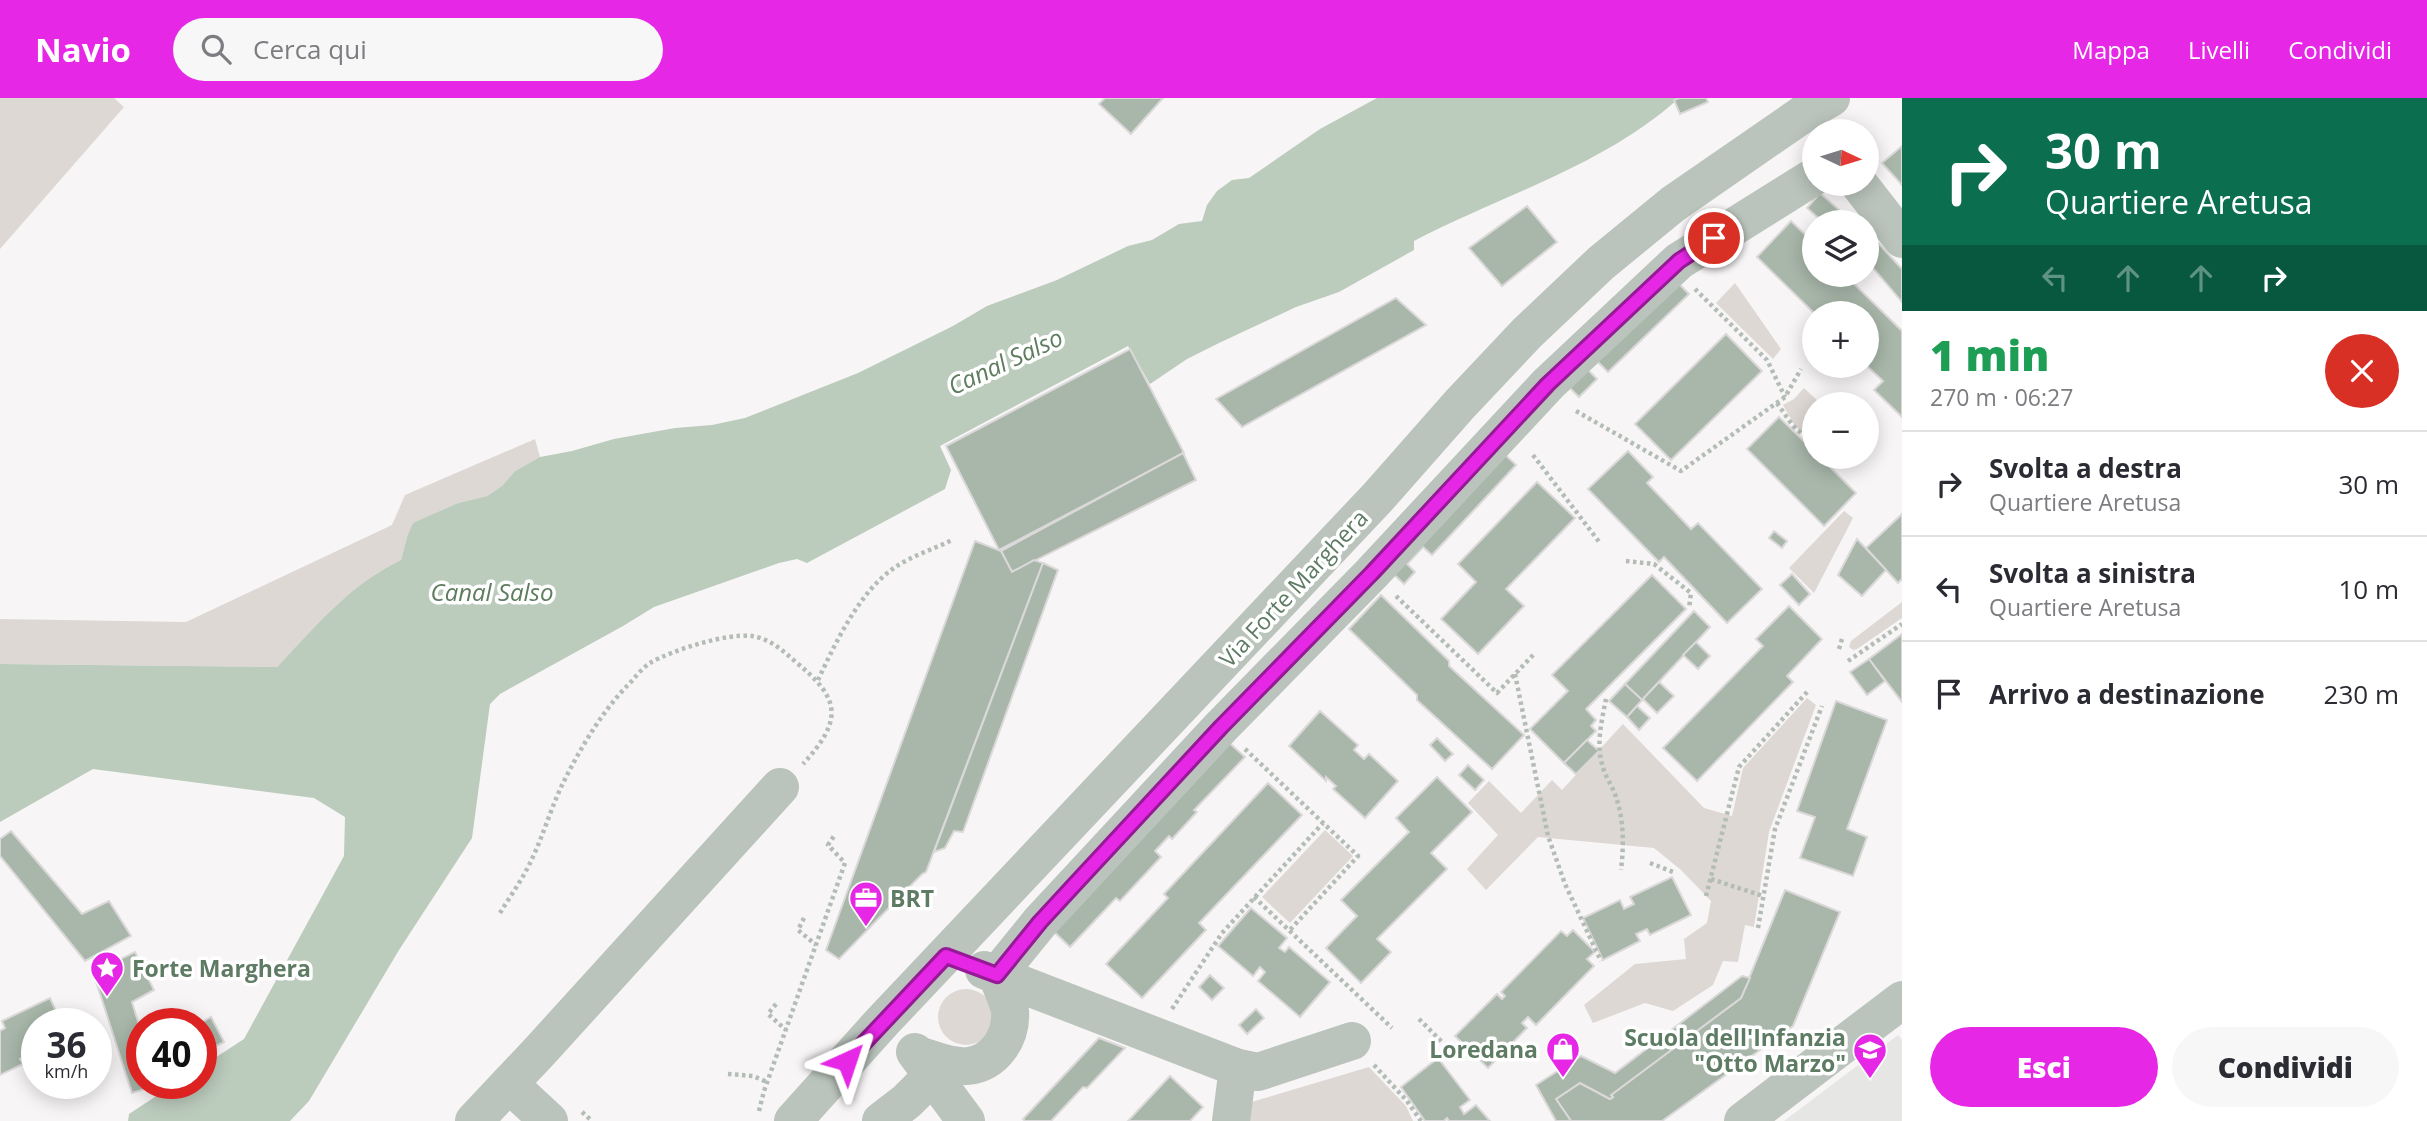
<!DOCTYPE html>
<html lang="it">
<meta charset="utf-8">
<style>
body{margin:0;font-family:"Open Sans",sans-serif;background:#f7f7f7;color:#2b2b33;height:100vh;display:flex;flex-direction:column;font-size:26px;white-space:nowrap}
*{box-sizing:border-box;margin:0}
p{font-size:23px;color:#7c7c81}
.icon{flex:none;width:38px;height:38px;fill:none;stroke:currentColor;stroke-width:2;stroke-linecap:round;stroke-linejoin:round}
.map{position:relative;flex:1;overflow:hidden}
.details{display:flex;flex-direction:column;background:#fff;width:525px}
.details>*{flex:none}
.hud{background:#0b6e4f;color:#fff;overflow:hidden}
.needle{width:46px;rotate:94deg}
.tools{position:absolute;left:1802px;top:21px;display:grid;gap:14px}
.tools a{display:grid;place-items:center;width:77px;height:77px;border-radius:50%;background:#fff;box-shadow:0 4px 18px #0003;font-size:35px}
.speed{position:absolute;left:21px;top:910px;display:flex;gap:14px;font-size:35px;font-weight:700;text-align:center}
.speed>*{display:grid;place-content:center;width:91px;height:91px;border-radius:50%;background:#fff;box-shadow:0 4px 18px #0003;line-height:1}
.speed small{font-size:18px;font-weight:400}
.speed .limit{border:10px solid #d22;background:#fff;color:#111}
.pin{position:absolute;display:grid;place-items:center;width:60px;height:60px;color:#fff;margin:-30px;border:4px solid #fff;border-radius:50%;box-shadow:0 2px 7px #0007}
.me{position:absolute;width:77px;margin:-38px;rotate:42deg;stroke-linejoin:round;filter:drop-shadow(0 0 5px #0008)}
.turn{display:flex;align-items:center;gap:24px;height:147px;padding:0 28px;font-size:32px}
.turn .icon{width:91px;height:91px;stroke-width:2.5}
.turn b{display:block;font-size:49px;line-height:60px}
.lanes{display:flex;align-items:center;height:66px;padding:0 28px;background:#0003;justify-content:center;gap:35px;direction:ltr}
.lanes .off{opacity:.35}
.round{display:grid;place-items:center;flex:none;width:74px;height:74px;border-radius:37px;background:#f7f7f7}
.summary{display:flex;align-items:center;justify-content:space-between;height:119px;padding:0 28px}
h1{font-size:42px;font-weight:800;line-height:52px;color:#1e9e55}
.button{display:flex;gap:14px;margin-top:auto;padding:14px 28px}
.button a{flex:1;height:80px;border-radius:42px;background:#e627e6;color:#fff;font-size:28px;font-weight:800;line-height:80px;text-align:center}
.button a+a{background:#f7f7f7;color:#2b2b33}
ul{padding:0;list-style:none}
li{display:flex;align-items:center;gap:21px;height:105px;padding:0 28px;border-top:2px solid #e1e1e2}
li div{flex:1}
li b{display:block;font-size:26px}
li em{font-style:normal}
header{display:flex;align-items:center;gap:42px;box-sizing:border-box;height:98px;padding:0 35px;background:#e627e6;color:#fff}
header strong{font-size:33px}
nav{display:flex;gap:38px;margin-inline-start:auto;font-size:24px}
.search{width:490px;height:63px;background:#f7f7f7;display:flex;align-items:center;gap:18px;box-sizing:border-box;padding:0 24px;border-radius:38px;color:#7c7c81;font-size:26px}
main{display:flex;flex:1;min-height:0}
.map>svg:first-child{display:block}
.built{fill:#e6e6e5}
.green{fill:#ddd8d4}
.water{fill:#bbcbbc}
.building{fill:#a8b7aa;stroke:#dad8d8;stroke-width:2}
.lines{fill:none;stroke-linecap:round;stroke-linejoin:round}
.path{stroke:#b3bcb5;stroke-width:4.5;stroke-dasharray:3.5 3.5;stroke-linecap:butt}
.minor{stroke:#bac4bc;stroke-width:38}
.route-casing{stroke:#961996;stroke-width:18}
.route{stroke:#e627e6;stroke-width:12}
.labels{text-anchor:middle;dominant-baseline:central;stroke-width:7;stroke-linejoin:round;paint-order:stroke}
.street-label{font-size:23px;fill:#5e7b64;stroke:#fff}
.poi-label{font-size:23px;font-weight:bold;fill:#5e7b64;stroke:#fff;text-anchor:start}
.water-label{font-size:24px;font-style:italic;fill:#5e7c5e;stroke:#fff}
</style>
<header>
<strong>Navio</strong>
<div class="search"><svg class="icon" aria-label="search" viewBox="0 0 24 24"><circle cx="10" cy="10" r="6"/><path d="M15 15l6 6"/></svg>Cerca qui</div>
<nav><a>Mappa</a><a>Livelli</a><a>Condividi</a></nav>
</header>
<main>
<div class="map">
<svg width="1902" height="1023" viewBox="0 0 1902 1023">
<rect width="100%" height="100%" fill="#f8f5f6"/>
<!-- built -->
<polygon class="built" points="1898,937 1902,942 1902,1023 1784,1023"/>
<!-- green -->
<g class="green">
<polygon points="0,0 114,0 124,9 0,151"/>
<polygon points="1735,185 1781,251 1773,261 1716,205"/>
<polygon points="1804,290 1821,306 1815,306 1815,344 1795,328 1783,307 1794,301"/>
<path d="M535 341 540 359 515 373 502 388 487 398 458 405 414 425 407 439 401 462C350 486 314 530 277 569L0 566V521L186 524 392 427 405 397Z"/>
<polygon points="1844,413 1853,420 1814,495 1789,470"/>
<polygon points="1902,504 1902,520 1857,551 1853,552 1849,549 1851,543"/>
<polygon points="1807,600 1816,607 1769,734 1754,829 1745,827 1738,864 1723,863 1713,887 1673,913 1645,905 1593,925 1584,907 1635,866 1686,861 1684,841 1707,825 1711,803 1681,772 1654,750 1538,739 1486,792 1467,771 1498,737 1468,705 1489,683 1521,715 1552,682 1562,692 1623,626 1704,710 1732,718 1743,670"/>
<polygon points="1325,732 1353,758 1290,825 1262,799"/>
<circle cx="966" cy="919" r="28"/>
<polygon points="1369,969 1406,1008 1413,1023 1237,1023 1238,1008"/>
</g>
<!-- water -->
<path class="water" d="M1377 0H1679C1604 68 1502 97 1414 143V152L1339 194 1296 209 1219 245 1187 261 1150 286 1128 248 940 348 951 372 945 391 807 465 797 461 779 465 654 509 623 528 500 596 490 606 472 740 399 852 309 1003 290 1023H128L129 1016 176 985H201V969L244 941 344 758 345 719 314 700 93 671 0 724V566L277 569C314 530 350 486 401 462L407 439 413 425 458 405 487 398 502 388 515 373 540 359 572 353 614 341 675 330 712 327 745 320 858 275 953 228 987 208 1057 182 1128 148 1152 142 1179 126 1202 123 1207 107 1217 93 1232 82 1249 80 1320 31Z"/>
<!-- building -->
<g class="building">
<polygon points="1105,0 1163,0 1131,36 1099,6"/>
<polygon points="1679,0 1706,0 1708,4 1680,16 1674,2"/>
<polygon points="1902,48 1902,87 1882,65"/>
<polygon points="1820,95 1848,120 1844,124 1823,124 1807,110"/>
<polygon points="1527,108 1557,144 1502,188 1469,150"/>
<polygon points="1791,123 1815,146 1815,177 1845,177 1902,233 1902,319 1874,292 1883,283 1867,268 1867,215 1815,216 1757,159"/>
<polygon points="1867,133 1902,171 1902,204 1867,163"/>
<polygon points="1671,178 1689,196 1608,274 1597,263 1588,272 1597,281 1579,299 1563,283"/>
<polygon points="1396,200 1426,227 1242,329 1216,301"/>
<polygon points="1726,236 1762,273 1671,362 1635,326"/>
<polygon points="1130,251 1184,355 999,452 946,348"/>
<polygon points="1779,319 1815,354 1815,359 1820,359 1856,395 1824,428 1747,351"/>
<polygon points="1499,351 1516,367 1432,457 1423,449 1407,466 1415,474 1404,486 1387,470"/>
<polygon points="1628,353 1653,379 1647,385 1691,431 1698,425 1762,491 1727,525 1664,459 1659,464 1588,391"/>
<polygon points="1183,355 1196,382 1012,474 1001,453"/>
<polygon points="1537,384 1575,420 1506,491 1524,508 1478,556 1441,521 1476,484 1458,466"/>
<polygon points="1902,416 1902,481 1898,485 1866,450"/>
<polygon points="1774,433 1787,443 1782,450 1769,440"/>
<polygon points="1857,441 1886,472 1862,498 1838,477"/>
<polygon points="975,443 1001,453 1012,474 1034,462 1043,465 926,774 922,776 839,861 826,852"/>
<polygon points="1043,465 1058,472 963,734 954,733 945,750 934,754"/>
<polygon points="1792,476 1810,496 1799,507 1780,487"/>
<polygon points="1652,477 1686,511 1586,611 1596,622 1591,628 1596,633 1564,665 1530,631 1568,593 1552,577"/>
<polygon points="1381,497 1449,563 1449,568 1524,637 1492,671 1417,602 1417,597 1349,531"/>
<polygon points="1789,508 1822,541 1787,578 1793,584 1697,683 1663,650 1763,548 1756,541"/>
<polygon points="1694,513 1710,529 1642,602 1625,586"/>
<polygon points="1902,536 1902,604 1869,561"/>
<polygon points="1696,544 1710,558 1698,571 1683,557"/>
<polygon points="1869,561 1885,583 1867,597 1850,574"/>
<polygon points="1659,584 1674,598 1657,615 1643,601"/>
<polygon points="1625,586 1642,602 1627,619 1609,603"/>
<polygon points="1836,603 1887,622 1847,731 1867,739 1853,778 1800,760 1815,719 1797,713"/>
<polygon points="1637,608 1650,620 1639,632 1627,619"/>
<polygon points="1320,613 1358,647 1354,652 1364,661 1369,656 1398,683 1365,720 1333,691 1336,688 1326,679 1326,683 1289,648"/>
<polygon points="1437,640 1453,656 1445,663 1430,647"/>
<polygon points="1225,641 1245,659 1194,712 1197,714 1172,741 1169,738 1155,753 1161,759 1120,803 1116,800 1070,849 1048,828"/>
<polygon points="1587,642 1599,653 1576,676 1564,665"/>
<polygon points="1468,667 1484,682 1475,692 1459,677"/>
<polygon points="1437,679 1472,714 1431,755 1447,771 1377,841 1391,854 1361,885 1326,850 1357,818 1341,802 1409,734 1396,720"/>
<polygon points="1268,685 1302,717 1199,825 1206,832 1142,900 1106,866 1168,800 1164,796"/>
<polygon points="11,733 82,816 109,803 131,838 85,863 0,758 0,741"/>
<polygon points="1672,779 1691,817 1650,837 1647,831 1636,836 1640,843 1603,862 1583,820 1620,802 1624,811 1634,806 1630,799"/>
<polygon points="1785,792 1840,814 1793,928 1662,1023 1571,1023 1556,1001 1580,985 1610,1001 1613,999 1611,997 1741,900"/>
<polygon points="1251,810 1287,840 1279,850 1285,854 1289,849 1330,884 1300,919 1258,883 1265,874 1260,869 1253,878 1218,848"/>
<polygon points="1573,832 1595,854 1587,861 1594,868 1536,927 1528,919 1522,925 1527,930 1488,970 1455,938 1497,896 1502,901 1505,898 1501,894 1561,833 1567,838"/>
<polygon points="135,854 154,892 132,904 142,937 142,985 156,985 157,987 132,995 93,874"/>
<polygon points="1210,877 1224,890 1212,902 1199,889"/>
<polygon points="1742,878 1750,880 1741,900 1611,997 1613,999 1610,1001 1580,985 1556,1001 1571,1023 1556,1023 1536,987 1581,958 1615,975"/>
<polygon points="50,900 62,926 37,926 37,953 20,961 23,966 0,977 0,933 5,930 2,923"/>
<polygon points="1256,911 1264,920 1247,936 1239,927"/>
<polygon points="211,919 224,944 201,956 201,926 199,926"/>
<polygon points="1099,940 1125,950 1087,990 1083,989 1051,1023 1025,1023 1023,1021"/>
<polygon points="1438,960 1470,1002 1460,1009 1464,1016 1476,1007 1490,1023 1449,1023 1447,1020 1444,1023 1425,1023 1401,989"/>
<polygon points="1170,978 1203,1009 1190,1023 1128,1023"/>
</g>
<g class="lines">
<!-- path -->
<g class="path">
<polyline points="1695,191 1767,262 1785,299"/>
<polyline points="1777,305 1793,328 1815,347"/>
<polyline points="1576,313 1681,373 1785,299 1801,271"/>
<polyline points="1533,357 1600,445"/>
<polyline points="1626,463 1654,466 1691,495 1689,510"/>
<polyline points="1396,498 1497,595 1535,555"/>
<polyline points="1839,551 1842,541"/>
<polyline points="1848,563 1902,526"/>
<polyline points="1515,576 1548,738 1565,786 1601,863"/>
<path d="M818 582C835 546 859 494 894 470 911 458 934 451 952 442"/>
<path d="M1606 601C1602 621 1596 646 1602 666 1604 676 1611 686 1615 696 1624 721 1624 746 1621 772"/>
<polyline points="1245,651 1358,758 1289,833"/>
<polyline points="1650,765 1676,775"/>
<polyline points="1711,781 1763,798"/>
<polyline points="1706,798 1739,669 1808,593"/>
<polyline points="1254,799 1392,930"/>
<path d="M500 815C509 800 520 785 528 769 542 742 550 712 563 685 580 651 601 615 627 588 634 581 642 570 650 565 672 552 727 535 752 538 771 541 783 553 797 565 842 602 842 623 803 666"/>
<polyline points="804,820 798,832 816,847"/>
<polyline points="1758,830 1775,731 1822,608"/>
<polyline points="776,906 768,916 786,932"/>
<polyline points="1172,911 1222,835 1323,725"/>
<polyline points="1419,921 1447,949"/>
<polyline points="1374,967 1407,1003 1421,1023"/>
<polyline points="728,976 753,978 767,984"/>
<polyline points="759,1013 764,993 845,765 828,747 834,738"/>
<polyline points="582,1014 592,1023"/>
</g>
<!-- minor -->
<g class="minor">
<polyline points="1859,86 1902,141"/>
<polyline points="984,872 1238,970 1258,974 1352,943"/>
<polyline points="915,954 966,1023"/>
<path d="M920 958C936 962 951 970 968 968 995 965 1012 939 1010 913 1008 901 1001 889 997 877L1040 824 1221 629 1372 475 1548 286 1679 163 1815 78"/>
<polyline points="509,986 549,1023"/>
<polyline points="474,1023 539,954 780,689"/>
<polyline points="793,1023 882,924 1378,399 1460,306 1527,235 1601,165 1673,106 1806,14 1831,0"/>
<polyline points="881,1023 907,1003 933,977"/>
<polyline points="1231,1023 1238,970"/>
<polyline points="1743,1023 1902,902"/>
</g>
</g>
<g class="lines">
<!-- route casing -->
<g class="route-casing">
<polyline id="route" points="847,963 946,858 997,877 1040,824 1076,785 1221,629 1372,475 1548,286 1679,163 1714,140"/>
</g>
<!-- route -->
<use href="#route" class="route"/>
</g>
<!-- icons -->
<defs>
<g id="office-pin" transform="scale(1.75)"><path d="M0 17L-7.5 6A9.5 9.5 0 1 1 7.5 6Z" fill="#e627e6" stroke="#fff"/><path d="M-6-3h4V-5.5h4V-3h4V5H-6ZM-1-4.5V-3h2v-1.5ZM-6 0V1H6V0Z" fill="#fff"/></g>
<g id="sight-pin" transform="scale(1.75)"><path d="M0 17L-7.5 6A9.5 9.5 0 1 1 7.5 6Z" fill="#e627e6" stroke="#fff"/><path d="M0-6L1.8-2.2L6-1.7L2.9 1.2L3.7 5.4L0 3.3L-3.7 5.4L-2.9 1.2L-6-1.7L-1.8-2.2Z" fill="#fff"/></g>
<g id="shop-pin" transform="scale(1.75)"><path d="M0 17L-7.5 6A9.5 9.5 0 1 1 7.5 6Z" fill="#e627e6" stroke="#fff"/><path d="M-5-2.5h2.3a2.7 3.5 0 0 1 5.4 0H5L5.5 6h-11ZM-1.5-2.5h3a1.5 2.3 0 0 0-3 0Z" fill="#fff"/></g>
<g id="school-pin" transform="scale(1.75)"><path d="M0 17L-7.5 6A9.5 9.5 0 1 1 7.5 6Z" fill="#e627e6" stroke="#fff"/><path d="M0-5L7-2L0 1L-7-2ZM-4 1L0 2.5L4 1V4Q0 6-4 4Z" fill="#fff"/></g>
</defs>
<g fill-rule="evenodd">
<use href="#office-pin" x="866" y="800"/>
<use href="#sight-pin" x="107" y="870"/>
<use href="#shop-pin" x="1563" y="951"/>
<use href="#school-pin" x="1870" y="952"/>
</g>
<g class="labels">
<!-- street labels -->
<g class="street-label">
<text transform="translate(1293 490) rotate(-47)">Via Forte Marghera</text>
</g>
<!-- poi labels -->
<g class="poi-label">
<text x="890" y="800">BRT</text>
<text x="132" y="870">Forte Marghera</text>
<text x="1846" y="939" text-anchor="end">Scuola dell'Infanzia<tspan x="1846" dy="26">"Otto Marzo"</tspan></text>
<text x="1538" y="951" text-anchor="end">Loredana</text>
</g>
<!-- water labels -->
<g class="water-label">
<text transform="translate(1005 263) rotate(-25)">Canal Salso</text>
<text x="492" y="493">Canal Salso</text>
</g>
</g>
</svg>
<div class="tools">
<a><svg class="needle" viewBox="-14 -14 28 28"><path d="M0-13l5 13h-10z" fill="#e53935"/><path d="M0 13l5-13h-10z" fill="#7c7c81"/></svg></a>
<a><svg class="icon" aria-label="layers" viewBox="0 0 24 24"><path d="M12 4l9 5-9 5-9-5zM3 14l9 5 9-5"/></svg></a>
<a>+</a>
<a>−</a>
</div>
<div class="speed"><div>36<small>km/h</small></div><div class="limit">40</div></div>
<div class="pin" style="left:1714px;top:140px;background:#d93025"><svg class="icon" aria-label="arrive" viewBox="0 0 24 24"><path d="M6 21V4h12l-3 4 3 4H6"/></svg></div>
<svg class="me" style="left:847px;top:963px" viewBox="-20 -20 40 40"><path d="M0-17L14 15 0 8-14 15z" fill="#e627e6" stroke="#fff" stroke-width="4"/></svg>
</div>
<section class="details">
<div class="hud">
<div class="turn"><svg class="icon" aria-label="right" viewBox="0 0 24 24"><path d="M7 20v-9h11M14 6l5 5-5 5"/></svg><div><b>30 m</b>Quartiere Aretusa</div></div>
<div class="lanes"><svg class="icon off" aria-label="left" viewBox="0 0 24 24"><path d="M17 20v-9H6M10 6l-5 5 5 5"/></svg><svg class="icon off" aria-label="ahead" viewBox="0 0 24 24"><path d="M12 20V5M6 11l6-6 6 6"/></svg><svg class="icon off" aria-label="ahead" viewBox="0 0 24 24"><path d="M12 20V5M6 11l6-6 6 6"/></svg><svg class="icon" aria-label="right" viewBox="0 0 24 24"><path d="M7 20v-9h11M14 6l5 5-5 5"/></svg></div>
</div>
<div class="summary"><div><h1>1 min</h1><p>270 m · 06:27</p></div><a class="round" style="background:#d93025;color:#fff"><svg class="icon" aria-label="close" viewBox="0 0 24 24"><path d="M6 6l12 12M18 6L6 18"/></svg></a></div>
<ul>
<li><svg class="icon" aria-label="right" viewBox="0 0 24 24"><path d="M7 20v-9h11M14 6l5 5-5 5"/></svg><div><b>Svolta a destra</b><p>Quartiere Aretusa</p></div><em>30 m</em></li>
<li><svg class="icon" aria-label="left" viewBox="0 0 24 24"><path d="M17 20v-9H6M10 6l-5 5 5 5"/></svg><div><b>Svolta a sinistra</b><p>Quartiere Aretusa</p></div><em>10 m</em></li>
<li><svg class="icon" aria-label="arrive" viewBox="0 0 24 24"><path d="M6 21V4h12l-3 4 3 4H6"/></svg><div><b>Arrivo a destinazione</b></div><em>230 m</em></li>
</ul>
<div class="button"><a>Esci</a><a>Condividi</a></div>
</section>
</main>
